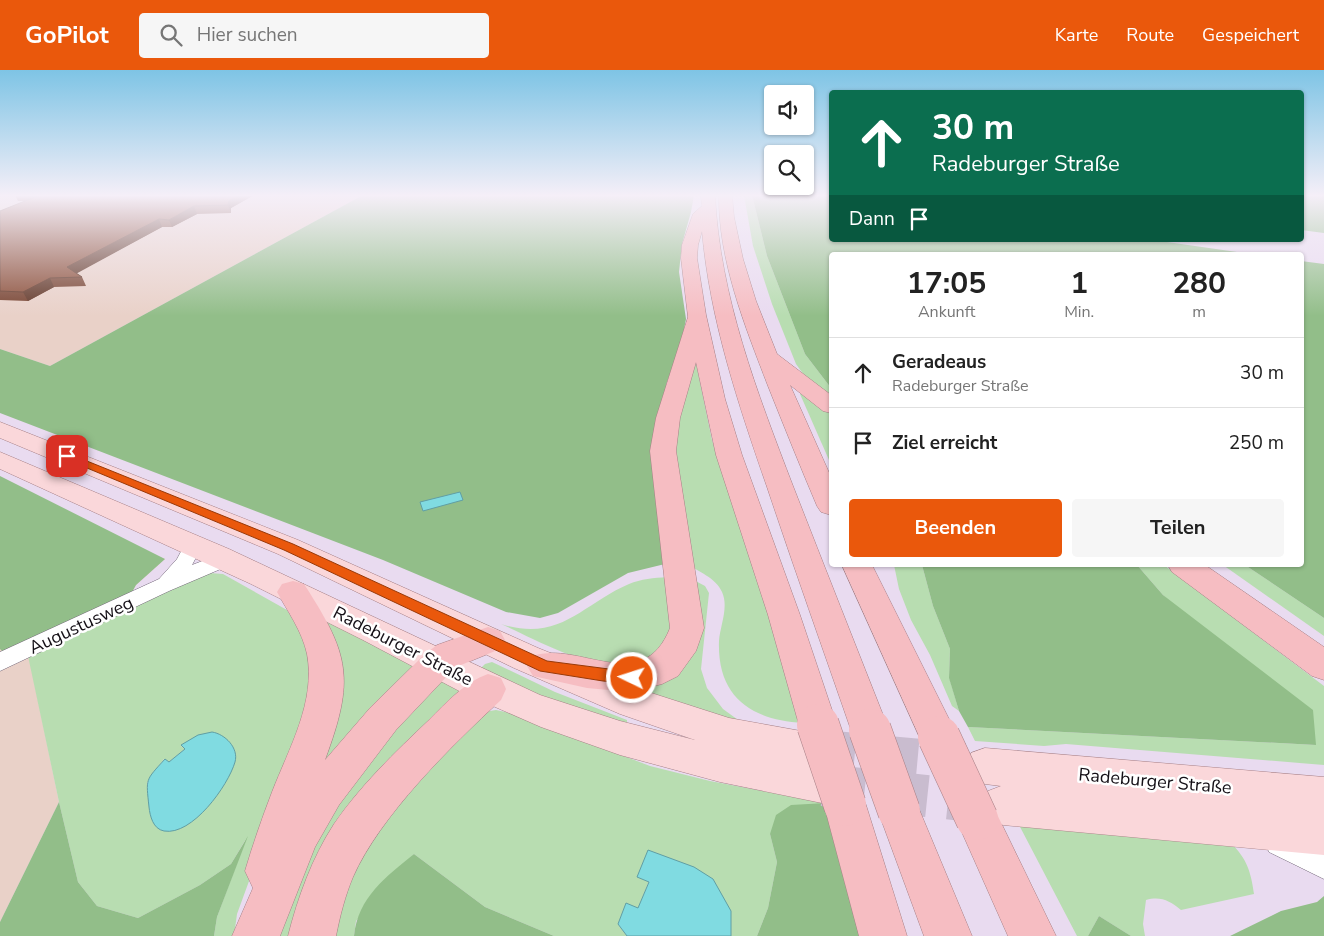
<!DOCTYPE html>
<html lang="de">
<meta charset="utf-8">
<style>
body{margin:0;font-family:"Nunito Sans",sans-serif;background:#f6f6f6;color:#222;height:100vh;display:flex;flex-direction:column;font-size:19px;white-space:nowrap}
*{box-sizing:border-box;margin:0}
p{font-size:16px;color:#767676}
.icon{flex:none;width:28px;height:28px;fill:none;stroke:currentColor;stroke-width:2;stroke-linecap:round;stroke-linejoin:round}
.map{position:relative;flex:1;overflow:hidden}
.drawer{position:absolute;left:829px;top:182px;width:475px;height:315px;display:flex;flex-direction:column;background:#fff;border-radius:5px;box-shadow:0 1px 4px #0004}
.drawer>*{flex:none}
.guide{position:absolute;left:829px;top:20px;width:475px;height:152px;border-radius:5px;box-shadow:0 1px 4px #0004;background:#0b6e4f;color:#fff;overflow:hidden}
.buttons{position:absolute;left:764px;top:15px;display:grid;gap:10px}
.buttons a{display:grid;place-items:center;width:50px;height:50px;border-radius:5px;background:#fff;box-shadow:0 1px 4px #0004;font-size:25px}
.pin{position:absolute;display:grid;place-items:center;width:42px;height:42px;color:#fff;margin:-21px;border-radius:10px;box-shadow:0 2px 8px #0006}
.me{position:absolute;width:55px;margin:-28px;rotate:274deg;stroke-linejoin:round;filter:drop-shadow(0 0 4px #0008)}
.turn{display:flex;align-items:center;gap:18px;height:105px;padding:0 20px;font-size:22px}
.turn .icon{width:65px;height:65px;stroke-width:2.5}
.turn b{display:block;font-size:35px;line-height:42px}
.then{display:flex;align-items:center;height:48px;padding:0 20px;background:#0003;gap:10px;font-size:19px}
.eta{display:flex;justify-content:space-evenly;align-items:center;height:85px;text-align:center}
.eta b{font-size:30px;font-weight:700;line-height:35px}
.primary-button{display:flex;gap:10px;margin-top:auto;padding:10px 20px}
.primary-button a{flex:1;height:58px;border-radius:5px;background:#ea580c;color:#fff;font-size:20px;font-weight:700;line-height:58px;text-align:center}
.primary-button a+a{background:#f6f6f6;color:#222}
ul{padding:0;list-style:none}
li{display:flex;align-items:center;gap:15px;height:70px;padding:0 20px;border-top:1px solid #e0e0e0}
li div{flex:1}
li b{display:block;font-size:19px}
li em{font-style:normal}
header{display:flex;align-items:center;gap:30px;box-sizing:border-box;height:70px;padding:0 25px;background:#ea580c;color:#fff}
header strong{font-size:24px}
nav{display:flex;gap:28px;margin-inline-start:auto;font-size:18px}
.search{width:350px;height:45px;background:#f6f6f6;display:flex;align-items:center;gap:12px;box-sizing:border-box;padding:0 18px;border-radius:5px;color:#767676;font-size:19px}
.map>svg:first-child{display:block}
.industrial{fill:#e9d1c8}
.green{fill:#b8ddb1;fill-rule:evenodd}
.forest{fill:#92be89}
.water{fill:#80dbe1;stroke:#609ea4}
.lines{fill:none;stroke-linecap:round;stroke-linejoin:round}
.primary-tunnel{stroke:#c9bccf;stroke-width:42;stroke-dasharray:42 21;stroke-linecap:butt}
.street-casing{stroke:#726678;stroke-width:1}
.primary-casing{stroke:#a78086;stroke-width:1}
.highway-casing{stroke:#a78086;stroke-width:1}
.street{fill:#fff;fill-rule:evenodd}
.primary{fill:#fad7da;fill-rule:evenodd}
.highway{fill:#f6bdc2;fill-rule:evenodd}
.highway-bridge-casing{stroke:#a78086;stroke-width:43;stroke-linecap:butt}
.highway-bridge{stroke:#f6bdc2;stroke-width:42}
.wall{fill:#774330}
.shaded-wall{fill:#613727}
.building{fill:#8a4e38;stroke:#613727}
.route{fill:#ea580c;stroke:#983908}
.labels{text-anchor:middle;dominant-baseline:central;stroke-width:5;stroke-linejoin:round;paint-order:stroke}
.near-street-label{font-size:18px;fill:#140f16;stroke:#fff}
</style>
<header>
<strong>GoPilot</strong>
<div class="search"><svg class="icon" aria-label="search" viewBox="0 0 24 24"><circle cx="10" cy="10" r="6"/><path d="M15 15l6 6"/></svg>Hier suchen</div>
<nav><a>Karte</a><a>Route</a><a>Gespeichert</a></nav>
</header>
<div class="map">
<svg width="1324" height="866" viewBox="0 0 1324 866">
<rect width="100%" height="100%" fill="#e9dbf0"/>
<!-- industrial -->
<g class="industrial">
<polygon points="0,125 363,125 50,296 0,279"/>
<polygon points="0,427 165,489 136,515 131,524 26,573 59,732 0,852"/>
</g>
<!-- green -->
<g class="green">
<polygon points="744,125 752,125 767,186 805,284 831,318 831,331 809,312 796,294 772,234 753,176"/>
<path d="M695 288 712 370 777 561 803 653C751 650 717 627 719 571 720 556 729 537 722 522 716 508 698 501 686 494L671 386 684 308Z"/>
<polygon points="800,324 804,324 831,344 831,390 829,390"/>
<polygon points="894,495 922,495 933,536 950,579 949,607 959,641 952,636 930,585 911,550 899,519"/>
<polygon points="1137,495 1164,495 1324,616 1324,695 1066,674 1044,676 975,671 968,657 1316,675 1163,525"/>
<polygon points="1223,495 1245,495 1324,548 1324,566"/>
<path d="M210 503 223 504 287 540 319 591 267 762 237 844 234 866H214L217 847 246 769 231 794 200 815 138 848 97 836 78 812 59 732 28 586 192 508ZM181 676 235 691 224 715 214 727 150 743 147 713 164 689 169 692 185 679Z"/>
<path d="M667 507C669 525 674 546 670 564 668 572 660 581 653 585 609 613 544 573 501 554 560 573 582 534 629 514 641 509 654 508 667 507Z"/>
<polygon points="688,507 705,516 709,523 701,599 707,618 723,639 745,655 629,616 667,605"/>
<polygon points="318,545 421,597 312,709"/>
<polygon points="492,592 555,622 627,650 627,653 549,631 481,598 485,594"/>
<polygon points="433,608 467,621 296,866 271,866 289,800"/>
<polygon points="496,640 514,644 650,696 710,711 826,733 770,764 777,792 768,838 757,866 731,866 731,841 637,807 649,811 638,839 626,834 618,854 627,866 554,866 485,837 414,784 356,851 354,866 327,866 374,754 484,642"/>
<path d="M1018 753 1231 773C1247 789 1251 802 1254 824L1181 840C1170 831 1161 826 1146 830L1143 854 1145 866H1131L1099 846 1088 866H1077Z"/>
</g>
<!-- forest -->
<g class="forest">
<polygon points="363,125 694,125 691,142 682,174 679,202 686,249 680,280 667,312 652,378 665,494 628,503 558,543 540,548 506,542 383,490 0,343 0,279 50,296"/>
<polygon points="752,125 831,125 831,170 1153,170 1258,185 831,185 831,318 805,284 767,186"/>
<polygon points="1301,125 1324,125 1324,163 1301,160"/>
<polygon points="1301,191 1324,194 1324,548 1245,495 1301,495"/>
<polygon points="0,406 165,489 136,515 131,524 4,583 0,579"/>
<polygon points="922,495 1137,495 1163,525 1313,640 1316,675 968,657 959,641 949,608 950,579 933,536"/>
<polygon points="59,732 78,812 97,836 138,848 200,815 231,794 248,766 217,847 214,866 0,866 0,852"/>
<polygon points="826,733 844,795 859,866 757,866 768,838 777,792 770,764 776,745 791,735"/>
<path d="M414 784 485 837 554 866H354C358 827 386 807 414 784Z"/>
<polygon points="1324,826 1324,866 1230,866 1281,841 1317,832"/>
<polygon points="1099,846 1131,866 1088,866"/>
</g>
<!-- water -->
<g class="water">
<polygon points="460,422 463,430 423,441 420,432"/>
<path d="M212 662C225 664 239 678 235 692 228 716 192 766 164 761 153 759 150 746 149 737 146 708 145 711 165 689L169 692 185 679 181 675 198 665Z"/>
<polygon points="648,780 694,797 713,809 731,841 731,866 627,866 618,854 626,833 638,838 649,812 637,807"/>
</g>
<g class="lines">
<!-- primary-tunnel -->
<g class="primary-tunnel">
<polyline points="813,680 964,694"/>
<polyline points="823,715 982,732"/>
</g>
<!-- street casing -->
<g class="street-casing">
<g id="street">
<polygon points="193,470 200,472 202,476 192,495 223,483 230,485 233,490 230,495 169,521 0,601 0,582 159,509 177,489 186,472"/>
<polygon points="1279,758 1324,780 1324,809 1269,782 1265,772 1269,762"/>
</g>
</g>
<!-- primary casing -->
<g class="primary-casing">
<g id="primary">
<polygon points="0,352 298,470 538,578 642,620 729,648 812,663 826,668 832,680 826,692 820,695 836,701 842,714 836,727 822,733 720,712 620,685 541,657 463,623 363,570 251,514 0,399 0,382 229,479 540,625 620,651 695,670 620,644 514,598 278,484 0,368"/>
<polygon points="985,678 1324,707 1324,785 1003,755 988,749 982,735 988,721 1001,716 985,714 971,709 965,696 971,683"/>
</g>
</g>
<!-- highway casing -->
<g class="highway-casing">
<g id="highway">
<path d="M701 125H715C720 227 757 322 793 416 825 498 857 579 889 660L883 672 870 677 857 672 851 660C823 579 794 498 767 417 738 333 710 250 702 161L698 175 697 188 706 245 725 329 742 385 800 545 837 655 831 667 818 671 805 667 799 655 768 545 716 385 696 292 680 348 676 381 704 558 696 581 678 606 662 614 630 622 587 618 533 606 527 596 533 586C579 570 642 628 670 558L650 381 656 348 688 247 681 188 682 175 693 144 702 136Z"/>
<path d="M719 125H732L734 147 743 189 756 231 777 284 831 325V343L823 341 790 315 831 407V445L821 442 817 436C800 396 784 356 768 316 745 256 718 190 719 125Z"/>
<polygon points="842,495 872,495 958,667 953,679 939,684 925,679"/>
<polygon points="1168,495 1205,495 1324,577 1324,610 1312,606 1172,502"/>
<path d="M293 511 304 514C350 585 355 609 325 690L370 638 425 584 437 575 488 557 500 561 505 570 500 579 461 595 449 604 396 660 339 735 315 777 280 866H232L253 818 245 801C253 774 262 748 272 722 289 678 316 632 307 584 302 561 288 542 277 522L282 514Z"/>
<path d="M488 604 501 608 506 619 501 630C451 676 380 746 353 807 345 826 340 846 336 866H288C298 827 312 788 334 754 360 716 395 682 429 650 446 633 465 612 488 604Z"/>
<polygon points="845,715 860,721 866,735 907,866 859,866 824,735 830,721"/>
<polygon points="899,721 914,727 972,866 924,866 878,741 884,727"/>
<polygon points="977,728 992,734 1056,866 1008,866 956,749 962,734"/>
</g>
</g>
<!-- street -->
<use href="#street" class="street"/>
<!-- primary -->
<use href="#primary" class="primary"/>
<!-- highway -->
<use href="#highway" class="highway"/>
<!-- highway-bridge casing -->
<g class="highway-bridge-casing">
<g id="highway-bridge">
<polyline points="818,655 845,735"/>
<polyline points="870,660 899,741"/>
<polyline points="939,667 977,749"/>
</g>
</g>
<!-- highway-bridge -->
<use href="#highway-bridge" class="highway-bridge"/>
</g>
<!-- wall -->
<polygon class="wall" points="15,125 254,125 231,138 231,143 197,144 172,157 162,157 76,203 82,207 86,216 54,217 28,231 0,230 0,141 25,131 18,131"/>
<!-- shaded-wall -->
<g class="shaded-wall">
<polygon points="239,125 254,125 231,138 231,143 228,135 229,131"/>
<polygon points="194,136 197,144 172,157 169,150"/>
<polygon points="159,149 162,157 72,206 67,197"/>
<polygon points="50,208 54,217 28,231 23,222"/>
</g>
<!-- building -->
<polygon class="building" points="40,125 239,125 229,131 228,135 194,136 169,150 159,149 67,197 82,207 50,208 23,222 0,221 0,141"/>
<!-- sky -->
<linearGradient id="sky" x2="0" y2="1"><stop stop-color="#7ec4e5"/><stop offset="0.51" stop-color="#f5eff8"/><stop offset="1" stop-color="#f5eff8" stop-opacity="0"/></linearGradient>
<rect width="1324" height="246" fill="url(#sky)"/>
<!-- route -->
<polygon class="route" points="67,383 293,474 547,591 632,602 637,603 640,608 637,612 632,614 603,611 540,601 284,480 63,388 62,386 63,384"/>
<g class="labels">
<!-- near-street labels -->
<g class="near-street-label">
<text transform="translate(81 555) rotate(-25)">Augustusweg</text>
<text transform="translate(403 576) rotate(27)">Radeburger Straße</text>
<text transform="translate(1155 711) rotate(5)">Radeburger Straße</text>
</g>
</g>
</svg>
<div class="buttons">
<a><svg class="icon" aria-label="sound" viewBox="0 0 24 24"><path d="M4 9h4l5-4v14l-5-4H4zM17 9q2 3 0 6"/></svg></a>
<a><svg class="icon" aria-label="search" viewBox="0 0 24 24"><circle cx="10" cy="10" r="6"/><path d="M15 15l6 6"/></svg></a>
</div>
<div class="pin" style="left:67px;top:386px;background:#d93025"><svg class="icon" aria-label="arrive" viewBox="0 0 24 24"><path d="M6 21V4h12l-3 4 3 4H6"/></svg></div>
<svg class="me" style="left:632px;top:608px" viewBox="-20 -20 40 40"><circle r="17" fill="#ea580c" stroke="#fff" stroke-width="3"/><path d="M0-11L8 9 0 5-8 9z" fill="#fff"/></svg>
<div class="guide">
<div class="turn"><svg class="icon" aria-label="ahead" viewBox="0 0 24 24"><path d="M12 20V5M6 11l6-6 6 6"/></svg><div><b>30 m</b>Radeburger Straße</div></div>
<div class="then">Dann<svg class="icon" aria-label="arrive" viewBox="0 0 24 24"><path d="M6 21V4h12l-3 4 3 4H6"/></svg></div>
</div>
<section class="drawer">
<div class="eta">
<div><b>17:05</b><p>Ankunft</p></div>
<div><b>1</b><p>Min.</p></div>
<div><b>280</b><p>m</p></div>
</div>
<ul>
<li><svg class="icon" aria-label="ahead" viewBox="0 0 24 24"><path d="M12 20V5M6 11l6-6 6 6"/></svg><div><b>Geradeaus</b><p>Radeburger Straße</p></div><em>30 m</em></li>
<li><svg class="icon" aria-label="arrive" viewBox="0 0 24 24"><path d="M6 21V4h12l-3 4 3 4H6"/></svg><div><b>Ziel erreicht</b></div><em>250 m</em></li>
</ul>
<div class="primary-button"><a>Beenden</a><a>Teilen</a></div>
</section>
</div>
